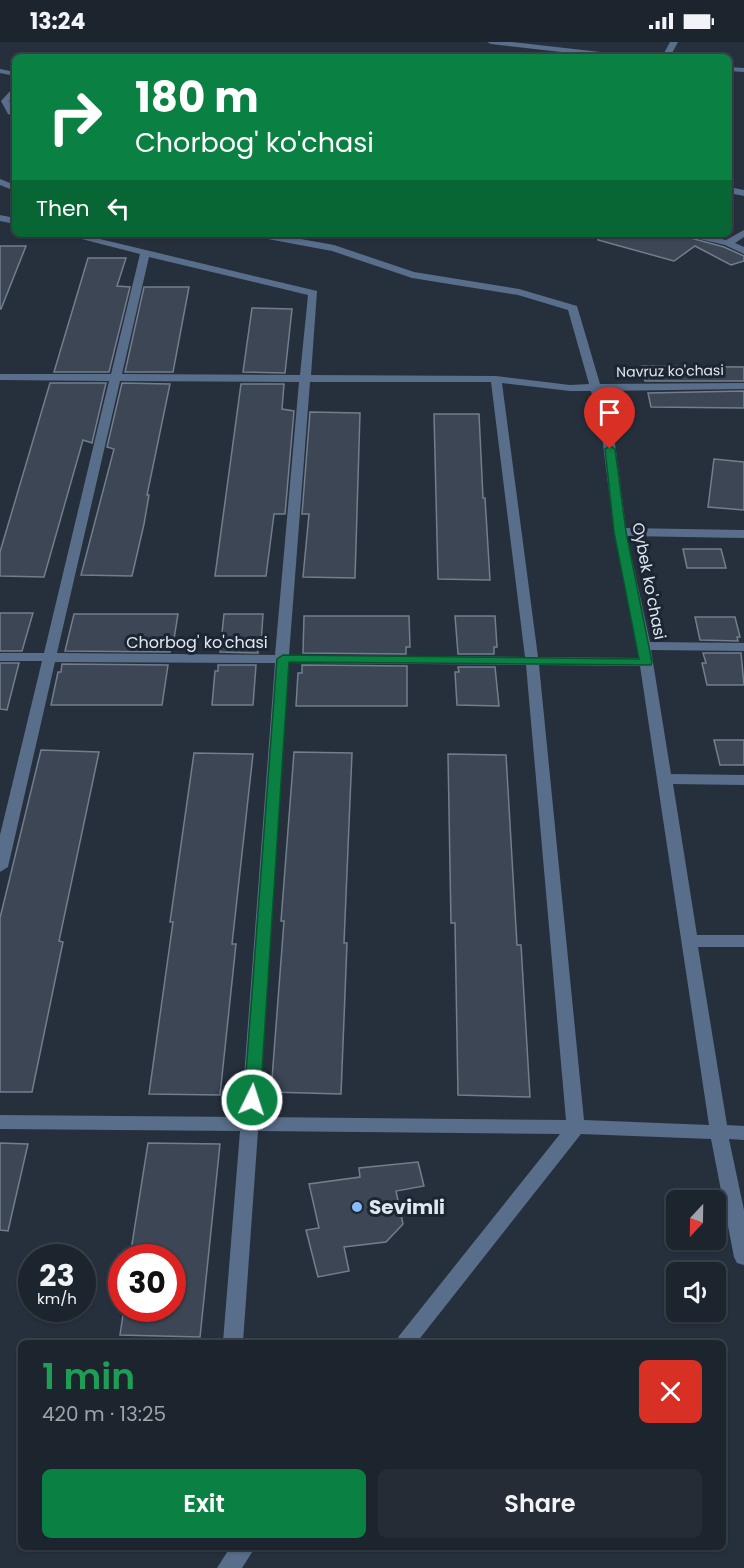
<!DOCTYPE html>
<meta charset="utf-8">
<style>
body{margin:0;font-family:Poppins,sans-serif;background:#252c36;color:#f1f3f6;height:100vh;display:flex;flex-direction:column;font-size:22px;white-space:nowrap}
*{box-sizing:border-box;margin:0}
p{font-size:20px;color:#a0a4aa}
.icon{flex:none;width:33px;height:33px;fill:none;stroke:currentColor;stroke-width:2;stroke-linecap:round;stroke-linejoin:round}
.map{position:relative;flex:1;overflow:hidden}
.drawer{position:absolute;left:18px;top:1298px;width:708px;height:210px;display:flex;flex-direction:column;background:#1c242e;border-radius:9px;box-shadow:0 2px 4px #0004,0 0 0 2px #3a414a}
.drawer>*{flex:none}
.banner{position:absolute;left:12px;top:12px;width:720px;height:183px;border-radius:9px;box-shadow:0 2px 4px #0004,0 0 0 2px #3a414a;background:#0b8043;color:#fff;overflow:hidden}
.needle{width:39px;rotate:202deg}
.controls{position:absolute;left:666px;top:1148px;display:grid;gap:12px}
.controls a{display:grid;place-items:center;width:60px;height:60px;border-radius:9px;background:#1c242e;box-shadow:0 2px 4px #0004,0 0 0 2px #3a414a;font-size:30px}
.speed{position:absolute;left:18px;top:1202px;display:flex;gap:12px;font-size:30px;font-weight:700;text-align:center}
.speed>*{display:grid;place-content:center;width:78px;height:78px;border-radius:50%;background:#1c242e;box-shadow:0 2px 4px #0004,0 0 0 2px #3a414a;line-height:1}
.speed small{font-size:15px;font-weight:400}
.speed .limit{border:9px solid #d22;background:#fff;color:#111}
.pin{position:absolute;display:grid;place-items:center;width:51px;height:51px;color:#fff;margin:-62px -26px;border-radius:50% 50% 50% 0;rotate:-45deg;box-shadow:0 0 6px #0007}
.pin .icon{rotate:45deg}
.me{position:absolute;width:66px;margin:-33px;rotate:4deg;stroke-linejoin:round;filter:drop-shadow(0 0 4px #0008)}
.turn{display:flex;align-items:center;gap:21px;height:126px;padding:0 24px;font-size:27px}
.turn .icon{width:78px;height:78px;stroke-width:2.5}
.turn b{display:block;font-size:42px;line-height:51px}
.then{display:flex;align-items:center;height:57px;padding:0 24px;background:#0003;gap:12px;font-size:22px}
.round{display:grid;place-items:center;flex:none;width:63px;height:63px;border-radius:9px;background:#252c36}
.head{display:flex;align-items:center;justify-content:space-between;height:102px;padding:0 24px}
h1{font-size:36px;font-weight:600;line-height:45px;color:#1e9e55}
.action{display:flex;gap:12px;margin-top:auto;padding:12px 24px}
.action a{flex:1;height:69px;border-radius:9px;background:#0b8043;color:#fff;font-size:24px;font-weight:600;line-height:69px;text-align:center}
.action a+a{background:#252c36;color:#f1f3f6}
.status{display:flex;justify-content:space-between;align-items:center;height:42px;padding:0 30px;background:#1c242e;direction:ltr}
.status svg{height:16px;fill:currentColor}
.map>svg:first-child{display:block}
.building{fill:#3c4654;stroke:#727e8e;stroke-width:1.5}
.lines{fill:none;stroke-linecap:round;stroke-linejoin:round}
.minor{fill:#596e8a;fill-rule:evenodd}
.route{fill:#0b8043;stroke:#07532c;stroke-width:1.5}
.poi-dot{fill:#88bafc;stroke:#1c2633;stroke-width:2}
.labels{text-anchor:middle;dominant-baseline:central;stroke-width:6;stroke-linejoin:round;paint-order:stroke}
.far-street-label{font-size:14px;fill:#e0e6ef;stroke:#1c2633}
.street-label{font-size:16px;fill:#e0e6ef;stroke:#1c2633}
.near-poi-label{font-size:20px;font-weight:bold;fill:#e0e6ef;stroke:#1c2633;text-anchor:start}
</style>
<div class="status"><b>13:24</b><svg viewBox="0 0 49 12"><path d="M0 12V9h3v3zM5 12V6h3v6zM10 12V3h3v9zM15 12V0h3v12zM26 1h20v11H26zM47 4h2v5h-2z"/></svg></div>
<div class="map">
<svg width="744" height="1526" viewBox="0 0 744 1526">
<rect width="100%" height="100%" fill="#26303d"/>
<!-- building -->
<g class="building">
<polygon points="599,192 676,192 724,205 744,214 744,219 731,223 695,204 674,219 598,198"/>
<polygon points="0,204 26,204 1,267 0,267"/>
<polygon points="88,216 126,216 117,244 130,245 109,330 54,330"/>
<polygon points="144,245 189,245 173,330 125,330"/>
<polygon points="252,266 292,267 285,331 243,330"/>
<polygon points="642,324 744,325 744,339 645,339"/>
<polygon points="50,341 106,341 92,401 83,398 44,535 0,534 0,510"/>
<polygon points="122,341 170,342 147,453 149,453 144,482 132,534 81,533 114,407 107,405"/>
<polygon points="241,342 284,342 282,367 294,369 285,472 274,472 266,534 215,534"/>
<polygon points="744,349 744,366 651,365 648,351"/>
<polygon points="310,370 360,371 355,536 303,535 309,472 302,472"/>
<polygon points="434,372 479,372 483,456 485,456 490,538 438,537"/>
<polygon points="714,417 744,420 744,468 708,465"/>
<polygon points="683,507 721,507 726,526 687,526"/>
<polygon points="0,571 33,571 22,609 0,609"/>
<polygon points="74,572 178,572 173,603 171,603 170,610 65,609"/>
<polygon points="224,572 263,572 261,602 258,602 258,611 220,610"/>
<polygon points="304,574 409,574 410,605 406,605 406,612 303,611"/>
<polygon points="455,574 495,574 497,605 494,605 494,612 458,612"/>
<polygon points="695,575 735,575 740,595 737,595 738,599 700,598"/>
<polygon points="703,611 741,611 744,643 707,643 702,621 706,621"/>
<polygon points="0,621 19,621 7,668 0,667"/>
<polygon points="62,622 168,623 162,663 51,663 58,630 61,630"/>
<polygon points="218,623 256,623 253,663 212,663 215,629 218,629"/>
<polygon points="302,623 407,624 407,664 296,664 298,631 302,631"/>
<polygon points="458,625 495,625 499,664 457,663 455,630 459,630"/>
<polygon points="714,698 744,698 744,723 720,723"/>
<polygon points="41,708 99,710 59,899 63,900 32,1050 0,1050 0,876"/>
<polygon points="294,710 352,711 344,901 347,901 341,1052 271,1050 284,879 281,879"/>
<polygon points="194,711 253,712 232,902 236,902 220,1053 149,1052 173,880 170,880"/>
<polygon points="448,712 506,713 517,903 521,903 530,1055 458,1053 455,881 451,881"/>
<polygon points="0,1101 28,1102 8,1189 0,1188"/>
<polygon points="148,1101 220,1102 200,1295 120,1293 124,1266 172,1266 172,1215 130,1215"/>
<polygon points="418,1120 424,1144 396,1149 403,1182 386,1200 344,1205 349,1229 318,1235 306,1188 319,1186 309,1142 360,1135 359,1126"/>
</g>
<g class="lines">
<!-- minor -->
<g class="minor">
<polygon points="487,0 512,0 627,13 631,15 605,15 491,2"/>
<polygon points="670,0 678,0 670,15 662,15"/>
<polygon points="729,25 744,26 744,30 729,29"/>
<polygon points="0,27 15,30 15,34 0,31"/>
<polygon points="12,47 15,47 15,54 9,59 15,69 15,75 8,72 1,59"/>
<polygon points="0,137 15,143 15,149 0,143"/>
<polygon points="729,145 744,148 744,154 729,151"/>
<polygon points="0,173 15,176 15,182 0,179"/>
<polygon points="744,188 744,195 735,201 744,205 744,212 725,203 678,192 697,192 726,198"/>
<path d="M62 192H79L317 249 311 333 496 334 570 343 589 342 568 268 518 253 412 236 332 209 257 195 252 192H273L334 203 414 230 519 247 577 264 600 342 744 341V347L602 349 613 386 626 486 744 488V496L627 494 650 600 744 601V609L651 608 671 732 744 733V743L673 742 697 893H744V905H698L727 1083 744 1084V1098L729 1097 744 1168V1223L737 1221 734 1215 711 1097 581 1092 417 1300H396L399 1294 560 1092 258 1089 243 1300H223L240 1089 0 1087V1073L241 1075 275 621 55 620 8 825 0 830V793L42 619H0V611H44L109 339 0 338V332H111L140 212ZM149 215 308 253 300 333 122 332ZM120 339 299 340 275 613 57 611ZM310 340H491L525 615 289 613ZM502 341 570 349H591L601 386 614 490 639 616 538 615ZM288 621 526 623 566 1078 259 1075ZM539 623 640 624 709 1083 584 1078Z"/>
<polygon points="231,1504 256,1504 242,1526 217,1526"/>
</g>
</g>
<!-- route -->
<polygon class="route" points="610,404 615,407 626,490 652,620 651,623 289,620 260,1058 258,1063 252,1065 247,1063 244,1058 277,617 283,613 639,617 614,490 605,407"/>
<!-- markers -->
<circle class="poi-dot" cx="357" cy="1165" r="6"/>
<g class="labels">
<!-- far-street labels -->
<g class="far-street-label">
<text transform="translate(670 329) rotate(-1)">Navruz ko'chasi</text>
</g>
<!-- street labels -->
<g class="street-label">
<text transform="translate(649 539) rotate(79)">Oybek ko'chasi</text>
<text x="197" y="600">Chorbog' ko'chasi</text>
</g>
<!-- near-poi labels -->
<g class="near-poi-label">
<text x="369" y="1165">Sevimli</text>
</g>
</g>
</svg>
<div class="controls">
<a><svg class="needle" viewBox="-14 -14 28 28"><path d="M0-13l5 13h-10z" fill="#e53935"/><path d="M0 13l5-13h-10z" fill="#a0a4aa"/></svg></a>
<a><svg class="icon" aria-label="sound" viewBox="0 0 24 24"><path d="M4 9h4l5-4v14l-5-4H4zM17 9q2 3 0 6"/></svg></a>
</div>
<div class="speed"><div>23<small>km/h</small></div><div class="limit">30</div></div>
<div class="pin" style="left:610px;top:407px;background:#d93025"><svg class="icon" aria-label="arrive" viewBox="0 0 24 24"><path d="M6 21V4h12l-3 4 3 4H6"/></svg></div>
<svg class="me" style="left:252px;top:1058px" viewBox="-20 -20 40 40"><circle r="17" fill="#0b8043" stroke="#fff" stroke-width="3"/><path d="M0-11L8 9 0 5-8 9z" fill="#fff"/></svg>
<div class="banner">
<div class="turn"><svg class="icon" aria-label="right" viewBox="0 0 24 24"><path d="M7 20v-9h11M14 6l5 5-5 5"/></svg><div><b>180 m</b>Chorbog' ko'chasi</div></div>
<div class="then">Then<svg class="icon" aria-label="left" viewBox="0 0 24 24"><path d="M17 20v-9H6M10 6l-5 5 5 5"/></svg></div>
</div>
<section class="drawer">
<div class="head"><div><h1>1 min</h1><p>420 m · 13:25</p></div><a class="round" style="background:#d93025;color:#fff"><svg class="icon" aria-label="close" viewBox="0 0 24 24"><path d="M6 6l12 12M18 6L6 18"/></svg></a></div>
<div class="action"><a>Exit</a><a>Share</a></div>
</section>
</div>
